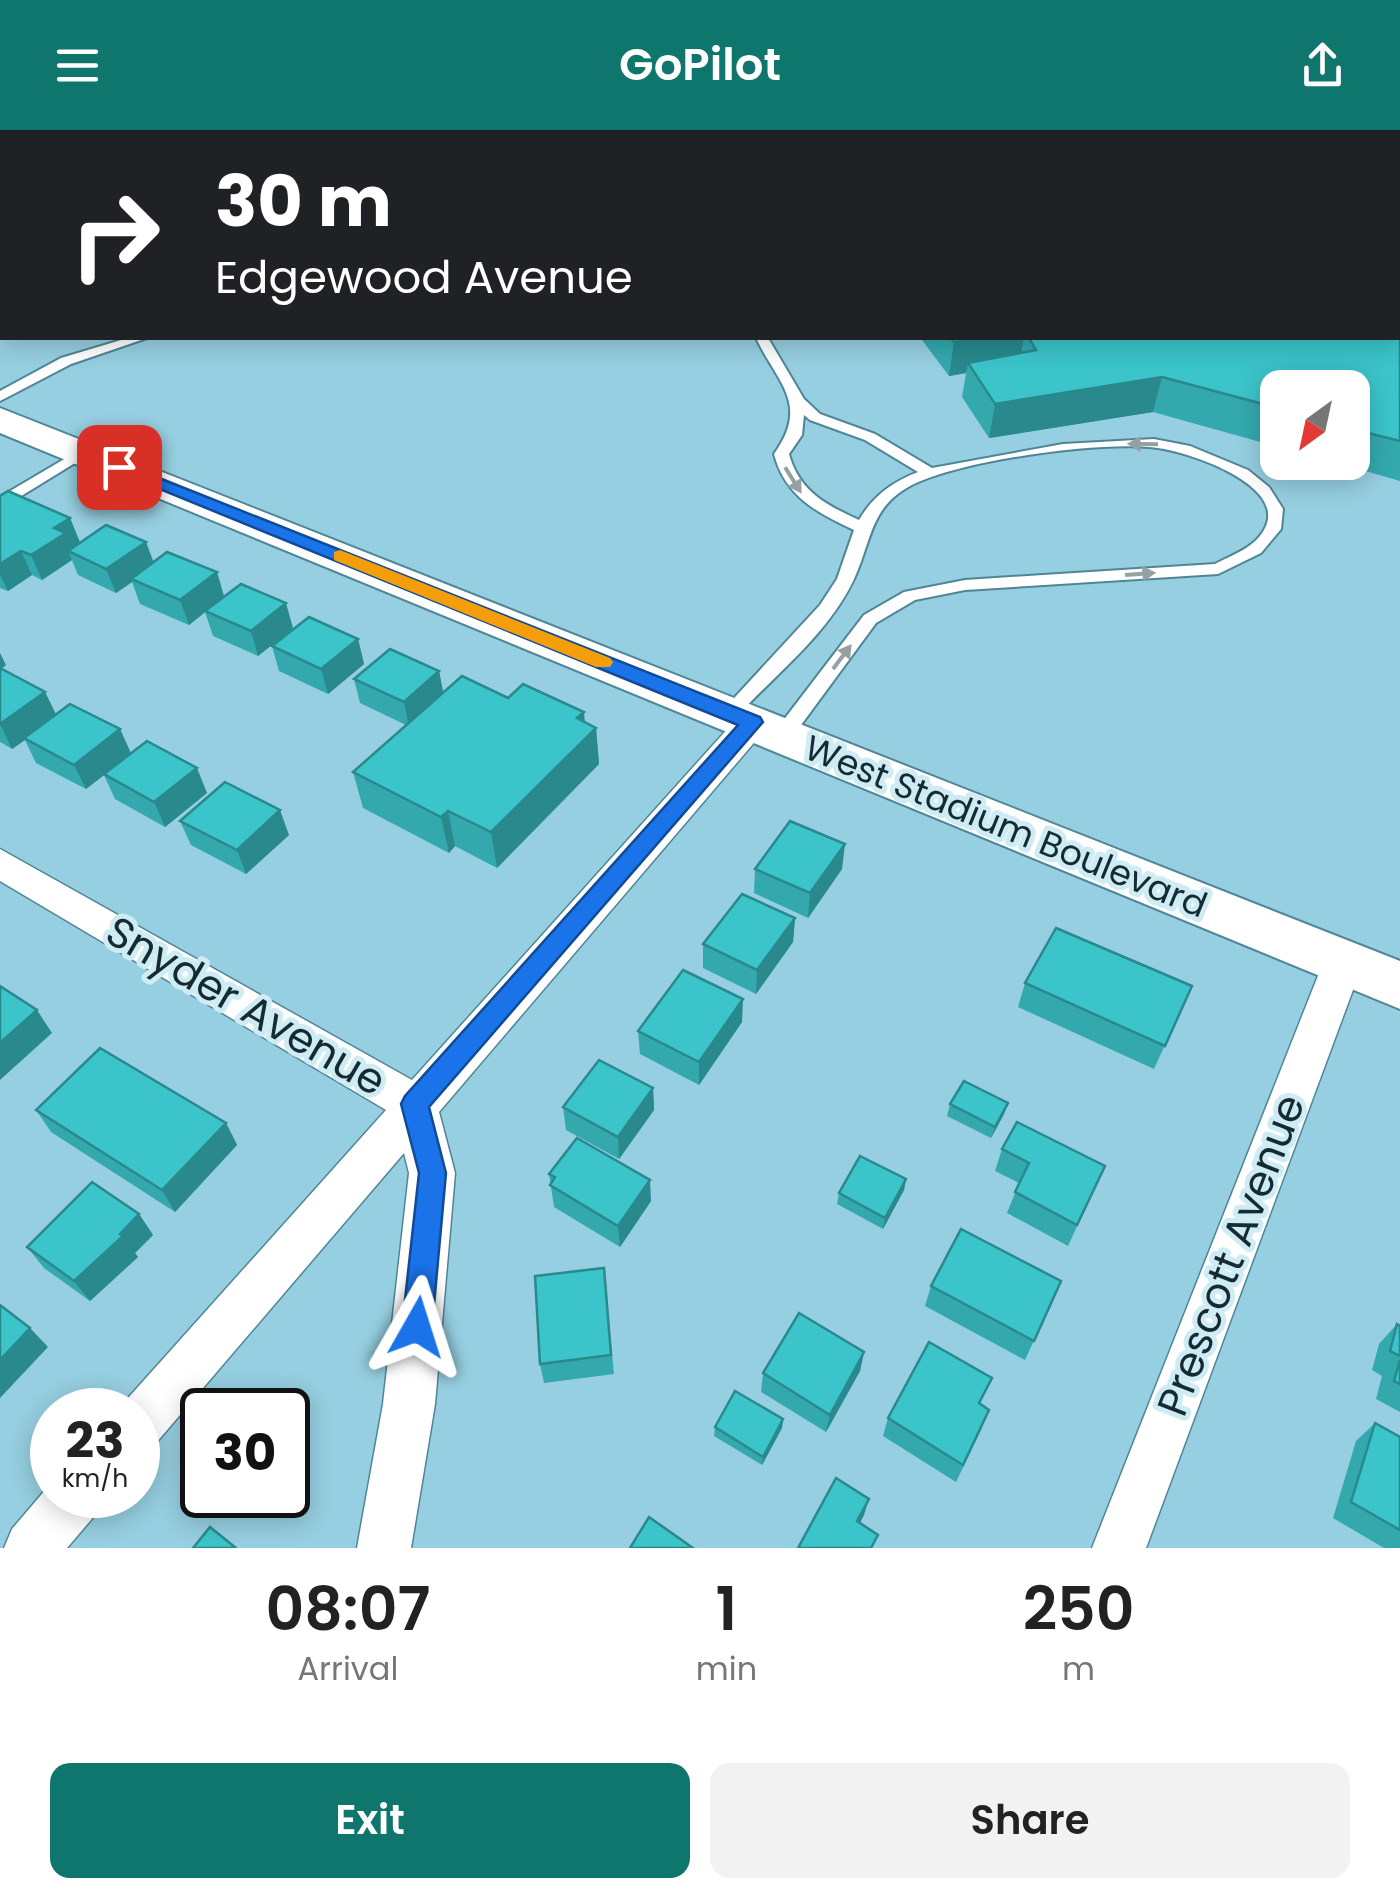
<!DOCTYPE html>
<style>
body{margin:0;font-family:Poppins,sans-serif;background:#f2f2f2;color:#222;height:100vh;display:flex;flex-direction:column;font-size:38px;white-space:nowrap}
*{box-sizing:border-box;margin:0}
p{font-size:32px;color:#767676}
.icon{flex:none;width:55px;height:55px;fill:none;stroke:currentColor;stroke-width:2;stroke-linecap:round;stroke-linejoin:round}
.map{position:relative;height:1418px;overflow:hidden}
.sheet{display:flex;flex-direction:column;background:#fff;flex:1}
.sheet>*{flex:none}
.banner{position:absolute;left:0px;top:0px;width:1400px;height:210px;box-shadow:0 5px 25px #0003;background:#202124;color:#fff;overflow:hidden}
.needle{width:65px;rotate:213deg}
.tools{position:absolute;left:1260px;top:240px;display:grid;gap:20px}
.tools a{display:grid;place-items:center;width:110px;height:110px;border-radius:20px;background:#fff;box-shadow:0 5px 25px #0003;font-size:50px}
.speed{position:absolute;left:30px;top:1258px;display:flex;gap:20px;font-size:50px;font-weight:700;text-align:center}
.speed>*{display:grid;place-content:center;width:130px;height:130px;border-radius:50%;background:#fff;box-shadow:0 5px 25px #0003;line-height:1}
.speed small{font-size:25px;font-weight:400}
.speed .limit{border:5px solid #111;border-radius:15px;background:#fff;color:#111}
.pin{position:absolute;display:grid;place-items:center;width:85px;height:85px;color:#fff;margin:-42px;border-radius:20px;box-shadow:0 5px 15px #0006}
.me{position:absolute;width:110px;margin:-55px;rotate:6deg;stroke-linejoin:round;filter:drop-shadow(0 0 8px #0008)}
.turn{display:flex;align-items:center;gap:35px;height:210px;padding:0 50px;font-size:45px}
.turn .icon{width:130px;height:130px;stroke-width:2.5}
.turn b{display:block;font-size:70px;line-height:85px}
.eta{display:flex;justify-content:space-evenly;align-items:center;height:170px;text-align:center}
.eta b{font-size:60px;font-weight:600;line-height:70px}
.cta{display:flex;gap:20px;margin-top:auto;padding:20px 50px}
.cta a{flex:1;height:115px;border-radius:20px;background:#0f766e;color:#fff;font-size:40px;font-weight:600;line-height:115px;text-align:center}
.cta a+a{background:#f2f2f2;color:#222}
header{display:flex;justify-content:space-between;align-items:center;height:130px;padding:0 50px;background:#0f766e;color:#fff;font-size:45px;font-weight:600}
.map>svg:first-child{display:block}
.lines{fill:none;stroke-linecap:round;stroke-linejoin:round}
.service-casing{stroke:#4f8697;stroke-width:4}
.minor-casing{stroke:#4f8697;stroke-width:3}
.secondary-casing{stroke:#4f8697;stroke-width:4}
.service{fill:#fff;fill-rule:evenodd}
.minor{fill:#fff;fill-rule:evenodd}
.secondary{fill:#fff;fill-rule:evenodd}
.wall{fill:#33a9ae}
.shaded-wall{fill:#29898d}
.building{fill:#3bc4ca;stroke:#29898d;stroke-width:2.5}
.oneway{fill:#95a0a3}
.route{fill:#1a73e8;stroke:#114b97;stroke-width:2.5}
.slow{fill:#f59e0b}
.labels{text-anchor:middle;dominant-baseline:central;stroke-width:10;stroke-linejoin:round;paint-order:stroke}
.street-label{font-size:35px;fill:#142b32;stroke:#cfebf4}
.near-street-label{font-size:42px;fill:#142b32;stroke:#cfebf4}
</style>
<header><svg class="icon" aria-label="menu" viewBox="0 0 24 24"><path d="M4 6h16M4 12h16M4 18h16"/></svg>GoPilot<svg class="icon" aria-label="share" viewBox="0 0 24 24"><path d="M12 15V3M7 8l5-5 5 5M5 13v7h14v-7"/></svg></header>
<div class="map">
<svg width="1400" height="1418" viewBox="0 0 1400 1418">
<rect width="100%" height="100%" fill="#96cfe1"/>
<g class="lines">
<!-- service casing -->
<g class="service-casing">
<g id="service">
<polygon points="167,0 185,0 186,2 169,2"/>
<polygon points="551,0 570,0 571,2 553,2"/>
<polygon points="0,75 2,76 2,82 0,83"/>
<polygon points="1400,145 1400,154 1398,155 1398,146"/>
<polygon points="128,208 147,208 71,234 0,271 0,261 61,228"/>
<path d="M756 208H768L804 269 820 284 875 304 932 338 1063 314 1154 309 1190 316 1248 340 1269 357 1283 379 1281 399 1261 423 1218 444 965 460 915 470 876 493 790 610H776L774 605 776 600 864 485 904 462 965 450 1215 434C1232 425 1254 418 1264 400 1290 355 1188 322 1158 318 1105 310 949 331 905 359 870 380 870 415 854 449 829 503 776 544 736 587H724L721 583 724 579 820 475 837 449 854 400C817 383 785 366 774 324 810 274 778 254 756 208ZM804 285 810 290 865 310 918 342C892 352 873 366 859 390 826 375 799 361 789 324L802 305Z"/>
<polygon points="83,318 88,319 88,325 0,379 0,367"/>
</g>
</g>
<!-- minor casing -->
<g class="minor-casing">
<g id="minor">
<polygon points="752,581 764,585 769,593 764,601 439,982 455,1043 435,1274 411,1418 357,1418 383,1274 409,1043 404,1023 156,1313 138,1321 138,1280 118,1280 120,1277 386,980 0,751 0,719 412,950 740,585"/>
<polygon points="1343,817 1357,821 1363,833 1146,1418 1092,1418 1323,833 1329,821"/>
<polygon points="52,1352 52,1365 104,1365 96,1384 67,1418 4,1418 12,1399"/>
</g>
</g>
<!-- secondary casing -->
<g class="secondary-casing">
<polygon id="secondary" points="0,278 1400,831 1400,879 0,303"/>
</g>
<!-- service -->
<use href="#service" class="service"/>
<!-- minor -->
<use href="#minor" class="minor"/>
<!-- secondary -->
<use href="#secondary" class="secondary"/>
</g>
<!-- wall -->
<g class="wall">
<polygon points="952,0 1367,0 1370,2 954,2"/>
<polygon points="1400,160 1400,351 1334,332 1352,332 1352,258 1278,258 1278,317 1153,282 989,308 962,267 966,243 949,246 922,210 922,208 1398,208"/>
<polygon points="0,366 70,388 80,412 146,412 153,433 217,442 224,466 293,498 258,526 213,506 205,482 189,495 140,474 132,452 116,463 78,445 72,430 42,450 32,445 8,461 0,458"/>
<polygon points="358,509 364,534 328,564 279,541 272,516"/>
<polygon points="0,540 45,562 56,584 120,599 131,623 207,663 165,697 115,669 104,645 86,659 36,633 25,610 12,619 0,612"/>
<polygon points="439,541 443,563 508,568 585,592 596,598 599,634 497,738 455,716 449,723 363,678 353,642 406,595 360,573 354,549"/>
<polygon points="180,691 289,705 246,744 191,715"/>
<polygon points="755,739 842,739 808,788 754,763"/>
<polygon points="795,788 793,812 756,864 703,838 703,814"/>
<polygon points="1025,853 1192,856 1154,939 1018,877"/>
<polygon points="742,892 699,955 640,924 638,901"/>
<polygon points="653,958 654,980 619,1029 566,1000 563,977"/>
<polygon points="950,974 1004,984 991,1008 947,986"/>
<polygon points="36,980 226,993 237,1015 175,1082 51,1002"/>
<polygon points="1002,1019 1105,1036 1068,1116 1007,1083 1019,1053 995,1041"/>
<polygon points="549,1044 651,1071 620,1117 554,1077"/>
<polygon points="906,1049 904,1060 883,1099 837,1074 839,1063"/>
<polygon points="139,1084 153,1105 135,1123 138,1127 90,1171 44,1138 27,1117"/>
<polygon points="604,1138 614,1244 544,1253 540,1234"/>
<polygon points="1061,1151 1025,1230 925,1176 931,1156"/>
<polygon points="1397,1194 1400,1196 1400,1282 1376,1269 1382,1246 1372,1240 1379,1214"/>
<polygon points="864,1222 860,1241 826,1302 761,1262 763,1243"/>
<polygon points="980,1274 982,1298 956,1352 883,1306 888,1288"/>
<polygon points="783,1289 782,1298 762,1335 714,1306 715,1297"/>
<polygon points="1375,1293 1400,1307 1400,1418 1384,1418 1333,1388 1356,1311"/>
</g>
<!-- shaded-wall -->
<g class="shaded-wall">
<polygon points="1400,55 1400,97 1398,104 1398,56"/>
<polygon points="982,208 1024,208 1019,234 968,233 966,243 949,246 954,212"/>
<polygon points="1162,247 1153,282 989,308 995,274"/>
<polygon points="70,388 80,413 68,421 72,430 42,450 31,425 54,398"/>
<polygon points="146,412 155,436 131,449 132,452 116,463 106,439"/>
<polygon points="21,421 32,445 8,461 0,445 0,434"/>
<polygon points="217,442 224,467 189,495 180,470"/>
<polygon points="286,473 293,498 258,526 251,501"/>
<polygon points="358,509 364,534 328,564 321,539"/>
<polygon points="0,523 6,535 0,540"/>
<polygon points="439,541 444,566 409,597 404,572"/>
<polygon points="45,562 57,587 24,608 25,610 12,619 0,594"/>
<polygon points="584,582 586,607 596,598 599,634 497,738 491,702 577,588"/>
<polygon points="120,599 131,624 86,659 74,635"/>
<polygon points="197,638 207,663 165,697 154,672"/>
<polygon points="280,680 289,705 246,744 237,720"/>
<polygon points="448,681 455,716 449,723 441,687"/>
<polygon points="845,714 842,739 808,788 810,763"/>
<polygon points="795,788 793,812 756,864 757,840"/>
<polygon points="743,869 742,892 699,955 699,932"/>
<polygon points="37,880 52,903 0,950 0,913"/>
<polygon points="653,958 654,980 619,1029 618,1007"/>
<polygon points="1008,973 1004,984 991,1008 995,997"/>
<polygon points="226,993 237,1015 175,1082 162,1060"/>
<polygon points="906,1049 904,1060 883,1099 885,1088"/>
<polygon points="650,1050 651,1071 620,1117 618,1096"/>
<polygon points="139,1084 153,1105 135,1123 138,1127 90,1171 74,1151"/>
<polygon points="30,1198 48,1217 0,1268 0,1230"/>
<polygon points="864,1222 860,1241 826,1302 830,1285"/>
<polygon points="783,1289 782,1298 762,1335 763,1327"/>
<polygon points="869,1369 864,1385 853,1407 857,1391"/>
</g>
<!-- building -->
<g class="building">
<polygon points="985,0 1367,0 1370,2 988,2"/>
<polygon points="1398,23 1400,25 1400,55 1398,56"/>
<polygon points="1398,158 1400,160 1400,311 1352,299 1352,258 1278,258 1278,278 1162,247 995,274 968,233 1036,220 1029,208 1398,208"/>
<polygon points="950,208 982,208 954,212"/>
<polygon points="8,361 70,388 54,398 66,403 31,425 21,421 0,434 0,366"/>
<polygon points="106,395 146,412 106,439 68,421"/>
<polygon points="167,422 217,442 180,470 131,449"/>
<polygon points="241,454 286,473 251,501 205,481"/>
<polygon points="309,487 358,509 321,539 272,516"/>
<polygon points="390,519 439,541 404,572 354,549"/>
<polygon points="2,539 45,562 0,594 0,540"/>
<polygon points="462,546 508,568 523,554 584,582 577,588 596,598 491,702 448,681 441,687 353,642"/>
<polygon points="70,574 120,599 74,635 24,608"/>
<polygon points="147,611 197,638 154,672 104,644"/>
<polygon points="225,652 280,680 237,720 180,691"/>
<polygon points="790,691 845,714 810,763 755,739"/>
<polygon points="742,764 795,788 757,840 703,814"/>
<polygon points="1056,798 1192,856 1165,916 1025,853"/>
<polygon points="683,840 743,869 699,932 638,901"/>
<polygon points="0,856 37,880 0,913"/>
<polygon points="100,918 226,993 162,1060 36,980"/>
<polygon points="599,930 653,958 618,1007 563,977"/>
<polygon points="964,951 1008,973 995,997 950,974"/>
<polygon points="1017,992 1105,1036 1077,1095 1015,1062 1029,1033 1002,1019"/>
<polygon points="577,1008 650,1050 618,1096 550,1055 555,1047 549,1044"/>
<polygon points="860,1026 906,1049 885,1088 839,1063"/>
<polygon points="92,1052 139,1084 120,1104 123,1106 74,1151 27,1117"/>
<polygon points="961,1099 1061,1151 1034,1211 931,1156"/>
<polygon points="604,1138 611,1225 540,1234 535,1146"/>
<polygon points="0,1175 30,1198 0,1230"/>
<polygon points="799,1183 864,1222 830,1285 763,1243"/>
<polygon points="1397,1194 1400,1196 1400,1226 1390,1221"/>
<polygon points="929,1212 992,1248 979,1273 989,1280 963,1335 888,1288"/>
<polygon points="1400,1230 1400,1254 1394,1251"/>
<polygon points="735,1261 783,1289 763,1327 715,1297"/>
<polygon points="1375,1293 1400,1307 1400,1400 1351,1372"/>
<polygon points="836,1348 869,1369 857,1391 878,1405 871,1418 798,1418"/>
<polygon points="649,1387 693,1418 630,1418"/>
<polygon points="210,1397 236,1418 193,1418"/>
</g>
<!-- one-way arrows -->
<defs><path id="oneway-solid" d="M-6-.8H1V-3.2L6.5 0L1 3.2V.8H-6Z" transform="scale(2.5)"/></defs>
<g class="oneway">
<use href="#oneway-solid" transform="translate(1143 314) rotate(-179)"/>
<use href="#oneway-solid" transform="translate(793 350) rotate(58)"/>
<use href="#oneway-solid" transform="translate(1140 444) rotate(-4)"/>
<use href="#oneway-solid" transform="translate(842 527) rotate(-53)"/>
</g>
<!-- route -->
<polygon class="route" points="119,332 760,587 763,592 429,977 446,1043 432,1197 428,1208 417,1212 406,1208 402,1197 419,1043 401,974 405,966 738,595 113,340 113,333"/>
<!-- slow -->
<polygon class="slow" points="340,420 610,528 613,532 610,537 596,537 334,430 334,422"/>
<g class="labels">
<!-- street labels -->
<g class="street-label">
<text transform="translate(1006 696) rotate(22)">West Stadium Boulevard</text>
</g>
<!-- near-street labels -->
<g class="near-street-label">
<text transform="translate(246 876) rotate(30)">Snyder Avenue</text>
<text transform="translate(1231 1125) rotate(-69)">Prescott Avenue</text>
</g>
</g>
</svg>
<div class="tools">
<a><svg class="needle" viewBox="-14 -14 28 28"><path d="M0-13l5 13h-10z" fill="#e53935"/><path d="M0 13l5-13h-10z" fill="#767676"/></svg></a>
</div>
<div class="speed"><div>23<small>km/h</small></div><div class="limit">30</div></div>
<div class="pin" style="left:119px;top:337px;background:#d93025"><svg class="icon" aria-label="arrive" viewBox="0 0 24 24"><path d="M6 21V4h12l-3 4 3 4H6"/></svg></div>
<svg class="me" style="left:417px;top:1197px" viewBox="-20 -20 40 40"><path d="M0-17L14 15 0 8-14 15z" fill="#1a73e8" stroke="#fff" stroke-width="4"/></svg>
<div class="banner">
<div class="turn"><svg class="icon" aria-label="right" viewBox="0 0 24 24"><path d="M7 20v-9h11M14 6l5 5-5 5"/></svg><div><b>30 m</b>Edgewood Avenue</div></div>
</div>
</div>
<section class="sheet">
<div class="eta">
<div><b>08:07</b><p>Arrival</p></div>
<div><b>1</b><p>min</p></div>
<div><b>250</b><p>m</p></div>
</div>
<div class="cta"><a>Exit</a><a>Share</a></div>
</section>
